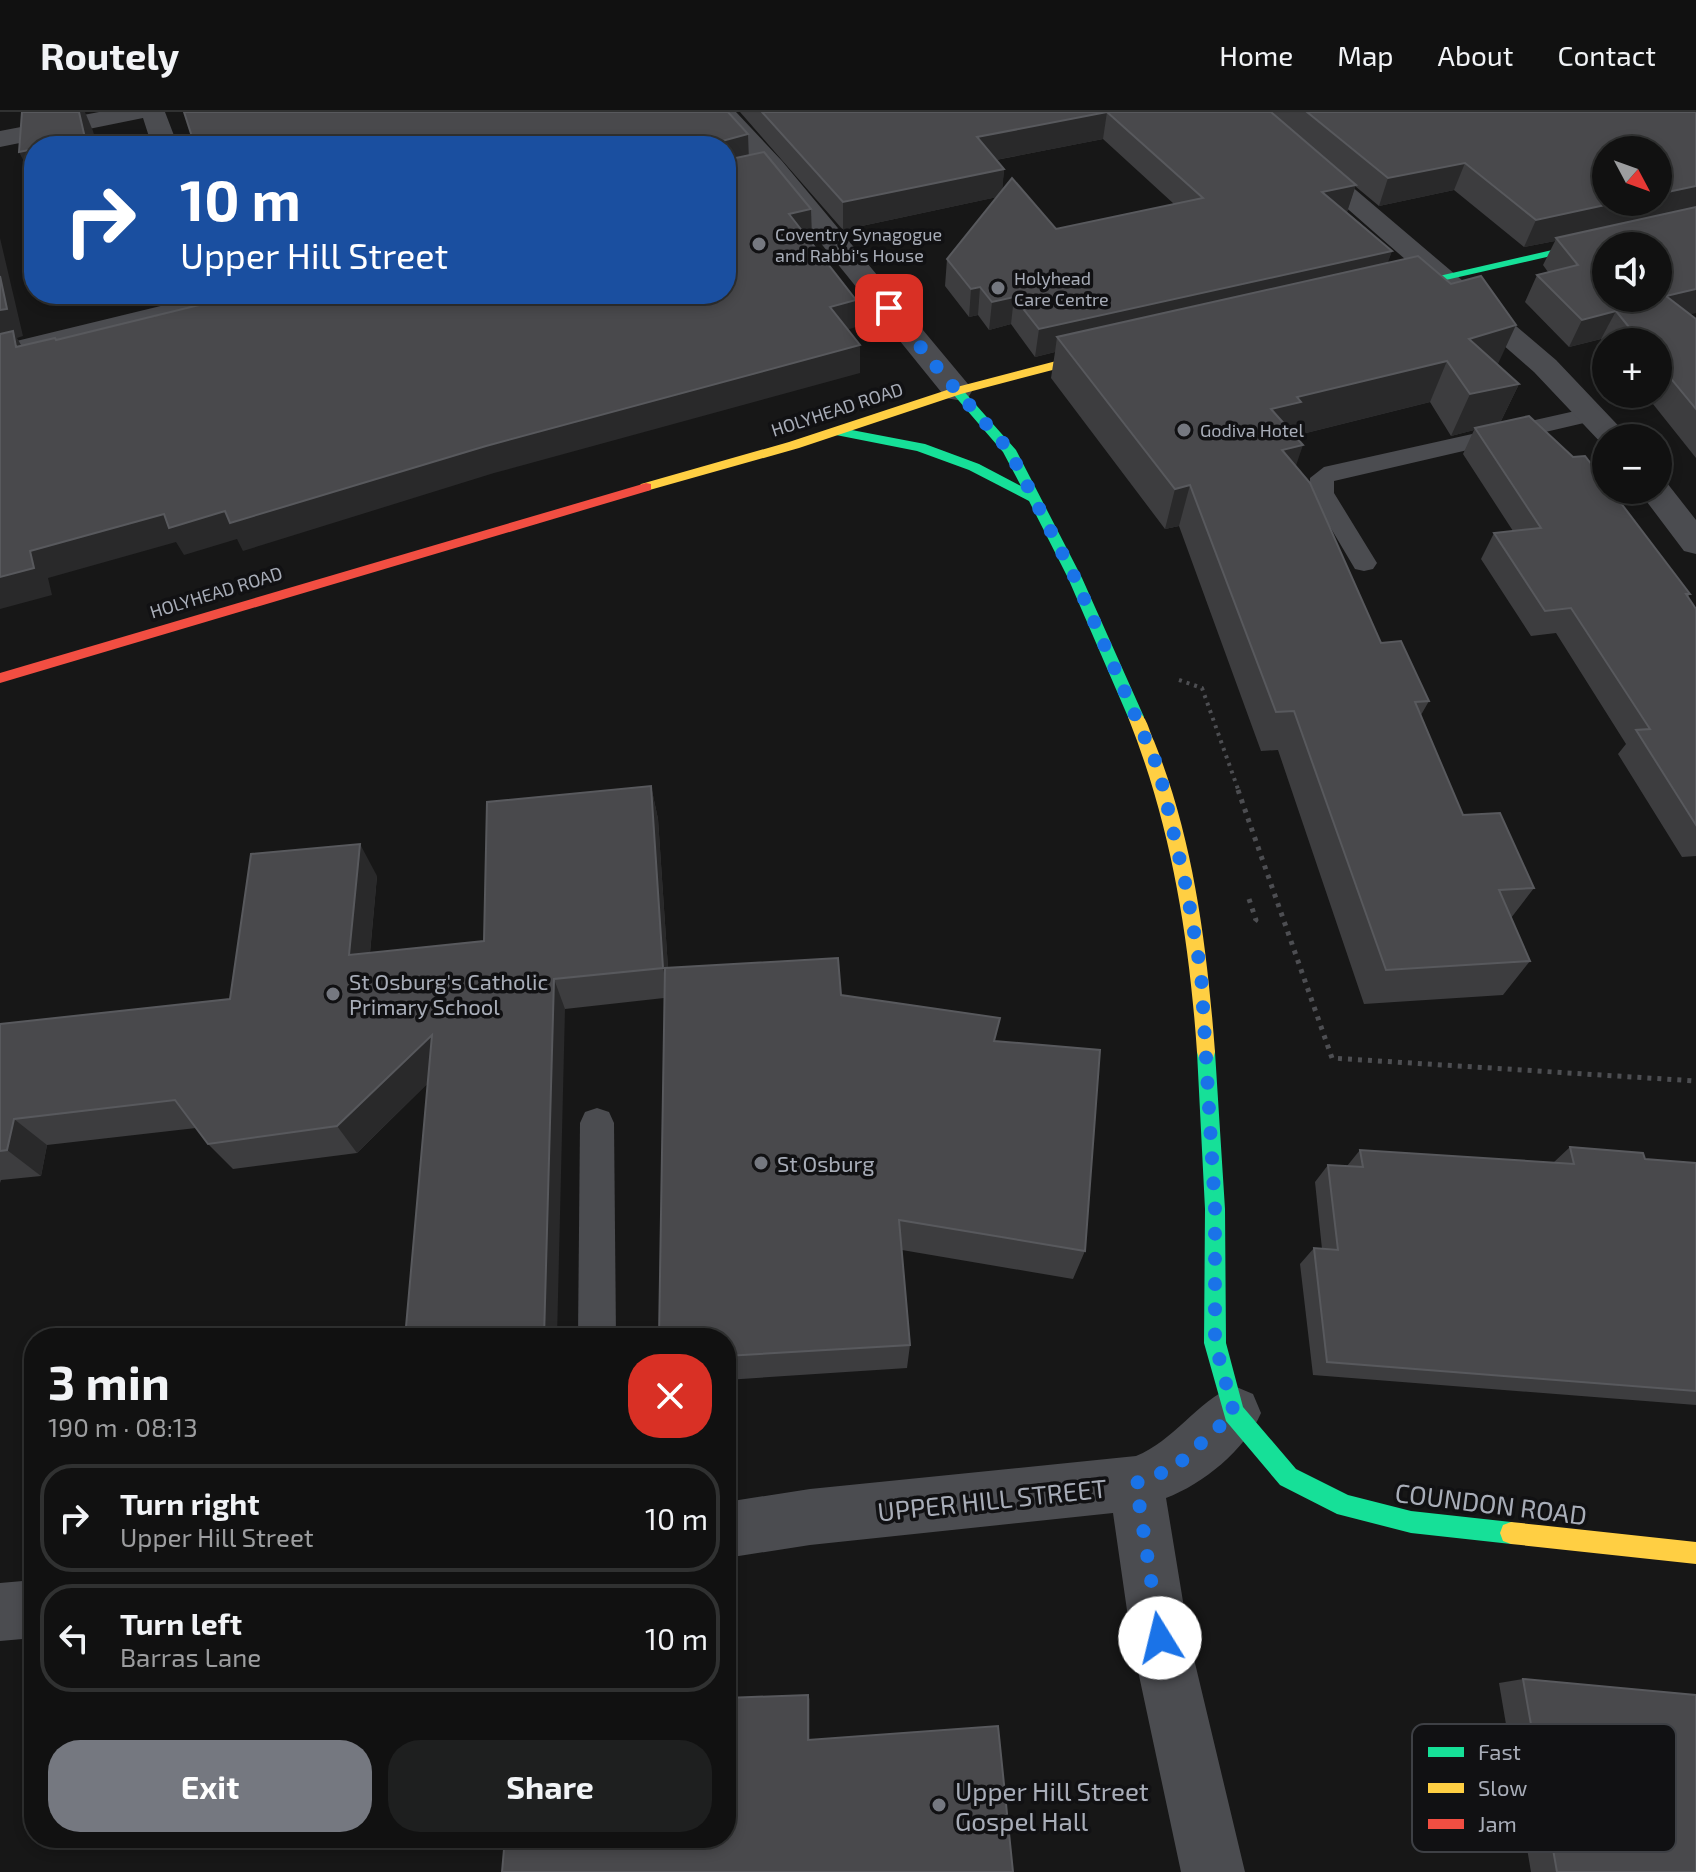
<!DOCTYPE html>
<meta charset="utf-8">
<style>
body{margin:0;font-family:"Exo 2",sans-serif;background:#1e1f1f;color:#f1f3f6;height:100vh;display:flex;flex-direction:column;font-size:30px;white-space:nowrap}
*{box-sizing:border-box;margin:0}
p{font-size:26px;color:#9c9d9f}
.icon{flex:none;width:44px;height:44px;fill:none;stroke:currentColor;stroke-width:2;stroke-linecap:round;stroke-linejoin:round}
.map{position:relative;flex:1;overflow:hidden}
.details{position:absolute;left:24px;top:1216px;width:712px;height:520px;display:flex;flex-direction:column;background:#111;border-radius:32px;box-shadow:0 4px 12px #0003,0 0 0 2px #303131}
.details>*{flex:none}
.banner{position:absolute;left:24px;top:24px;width:712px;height:168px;border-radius:32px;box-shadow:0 4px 12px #0003,0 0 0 2px #303131;background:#1a4fa0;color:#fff;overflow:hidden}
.needle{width:52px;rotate:131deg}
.tools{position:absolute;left:1592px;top:24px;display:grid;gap:16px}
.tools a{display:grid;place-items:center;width:80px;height:80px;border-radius:50%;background:#111;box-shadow:0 4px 12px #0003,0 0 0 2px #303131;font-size:40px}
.pin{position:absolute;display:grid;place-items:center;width:68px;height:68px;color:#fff;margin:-34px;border-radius:16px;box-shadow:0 4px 12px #0006}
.me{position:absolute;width:88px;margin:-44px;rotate:351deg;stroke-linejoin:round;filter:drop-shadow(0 0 6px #0008)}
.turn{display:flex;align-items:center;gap:28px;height:168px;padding:0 24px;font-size:36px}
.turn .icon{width:104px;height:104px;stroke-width:2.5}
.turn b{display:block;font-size:56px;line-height:68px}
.round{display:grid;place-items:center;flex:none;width:84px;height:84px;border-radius:32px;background:#1e1f1f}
.headline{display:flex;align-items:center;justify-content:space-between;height:136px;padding:0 24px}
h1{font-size:48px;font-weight:700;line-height:60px}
.cta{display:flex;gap:16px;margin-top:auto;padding:16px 24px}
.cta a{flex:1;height:92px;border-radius:32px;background:#757880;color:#fff;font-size:32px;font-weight:700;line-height:92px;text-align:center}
.cta a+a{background:#1e1f1f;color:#f1f3f6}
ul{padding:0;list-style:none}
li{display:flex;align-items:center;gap:24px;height:108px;margin:0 16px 12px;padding:0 8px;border:4px solid #303131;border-radius:32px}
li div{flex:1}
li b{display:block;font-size:30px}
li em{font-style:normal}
header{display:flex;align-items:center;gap:48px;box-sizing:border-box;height:112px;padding:0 40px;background:#111;border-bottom:2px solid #303131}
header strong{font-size:38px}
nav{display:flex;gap:44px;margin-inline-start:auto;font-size:28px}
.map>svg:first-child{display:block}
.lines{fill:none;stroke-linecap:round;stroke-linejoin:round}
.path-far1{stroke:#4d4e52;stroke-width:4;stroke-dasharray:3 5;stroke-linecap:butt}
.path{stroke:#4d4e52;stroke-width:5;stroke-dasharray:4 6;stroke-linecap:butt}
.lane{fill:#4b4c50;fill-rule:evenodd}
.street{fill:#4b4c50;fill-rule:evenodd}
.fast{fill:#16e098;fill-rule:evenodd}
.slow{fill:#ffcf43;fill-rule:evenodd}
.jam{fill:#f24e42;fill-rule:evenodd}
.wall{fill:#3d3d3f;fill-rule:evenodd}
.shaded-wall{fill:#29292a}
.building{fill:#49494c;stroke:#58595d;stroke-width:2;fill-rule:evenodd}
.route{stroke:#1a73e8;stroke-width:14;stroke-dasharray:0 25.2}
.poi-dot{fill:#757880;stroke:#111113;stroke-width:3}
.labels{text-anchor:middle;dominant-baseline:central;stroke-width:7;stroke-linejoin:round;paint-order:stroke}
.far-poi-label{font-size:18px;fill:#a8adb8;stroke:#111113;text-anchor:start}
.far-street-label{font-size:18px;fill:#a8adb8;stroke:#111113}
.poi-label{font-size:22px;fill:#a8adb8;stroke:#111113;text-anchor:start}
.near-street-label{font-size:26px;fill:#a8adb8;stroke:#111113}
.near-poi-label{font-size:26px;fill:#a8adb8;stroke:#111113;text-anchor:start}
.key{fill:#111113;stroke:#3e4045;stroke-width:2}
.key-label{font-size:22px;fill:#a8adb8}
</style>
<header>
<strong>Routely</strong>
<nav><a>Home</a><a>Map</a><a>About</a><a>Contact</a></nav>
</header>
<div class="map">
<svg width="1696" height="1760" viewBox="0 0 1696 1760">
<rect width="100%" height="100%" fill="#171717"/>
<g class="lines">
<!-- path-far1 -->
<polyline class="path-far1" points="1179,568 1202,576 1239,680"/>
<!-- path -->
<g class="path">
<polyline points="1238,678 1332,946 1696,969"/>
<polyline points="1249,787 1256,808 1251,814"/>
</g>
<!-- lane -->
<g class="lane">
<polygon points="1593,295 1601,297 1604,302 1601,307 1334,369 1334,381 1377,451 1373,457 1364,459 1355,457 1310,381 1310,366 1324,355"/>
<polygon points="597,996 609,1000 614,1011 616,1226 578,1226 580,1011 585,1000"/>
</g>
<!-- street -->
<g class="street">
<polygon points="99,0 165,0 178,34 152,34 143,6 0,35 0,19"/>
<polygon points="710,0 736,0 782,49 968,272 972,279 968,286 957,288 946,286 764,61"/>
<polygon points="1237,0 1264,0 1556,248 1630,326 1606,326 1606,334 1603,333 1534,260"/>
<polygon points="210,182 260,182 256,188 0,251 0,233"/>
<polygon points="1658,368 1667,371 1696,408 1696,442 1684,439 1638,378 1658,378"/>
<path d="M1234 1274 1253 1282 1261 1301C1245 1338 1203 1372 1166 1386L1189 1526 1245 1760H1181L1131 1526 1113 1401 810 1433 726 1446V1390L810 1377 1136 1344C1174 1329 1196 1290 1234 1274Z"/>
<polygon points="34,1468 34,1526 0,1529 0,1471"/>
</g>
<!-- fast -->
<g class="fast">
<polygon points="1696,105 1696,111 1384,182 1378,178"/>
<polygon points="953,276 961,276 1016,338 1082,466 1144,605 1142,609 1130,609 1128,605 1068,466 1029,389 969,358 917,339 836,323 829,319 836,315 925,332 979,352 1021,374 1003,340 953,282"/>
<polygon points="1206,932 1213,934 1215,940 1225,1097 1226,1231 1243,1295 1296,1357 1348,1383 1411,1399 1511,1410 1519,1413 1522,1421 1519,1429 1511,1432 1411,1421 1337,1402 1280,1373 1226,1309 1204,1231 1205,1097 1197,940 1199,934"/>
</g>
<!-- slow -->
<g class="slow">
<polygon points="1110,235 1114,236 1114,242 961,282 799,336 646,379 639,375 641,372 789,330 953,276"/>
<path d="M1136 599C1147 603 1149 619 1154 629 1194 728 1207 835 1215 940L1213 946 1206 948 1199 946 1197 940C1189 824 1171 713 1128 605Z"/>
<polygon points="1511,1410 1696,1430 1696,1452 1511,1432 1503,1429 1500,1421 1503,1413"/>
</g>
<!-- jam -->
<polygon class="jam" points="646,371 651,372 651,378 0,571 0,561"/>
</g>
<!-- wall -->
<g class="wall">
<path d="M740 0H1696L1690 202 1696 207V346L1645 282H1658V230H1606V233L1601 227 1569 235 1525 190 1537 163 1548 160 1543 153 1555 129 1524 135 1454 78 1379 94 1355 74 1347 100 1392 139 1387 151 1519 272 1500 311 1690 482 1688 485 1696 497V744L1682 745 1618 642 1626 632 1556 521 1531 524 1481 447 1494 421 1513 419 1463 342 1474 318 1451 324 1430 290 1294 324 1295 354 1381 531 1429 589 1421 603 1463 703 1534 776 1511 806 1530 849 1503 883 1364 892 1278 638 1261 639 1179 414 1165 417 1051 266 1055 240 1035 245 1011 212 989 218 978 203 969 205 945 174 947 147 997 85 843 118ZM1103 27 1174 92 1056 117 1002 78 1004 57 996 48Z"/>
<polygon points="651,674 658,707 668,856 841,883 996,929 1085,1139 1073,1167 902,1138 910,1233 907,1256 726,1268 726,1226 664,886 565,897 428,971 357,1041 233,1057 208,1032 196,1016 47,1033 41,1064 1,1068 0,1071 0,912 230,887 377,764 370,841 484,829"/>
<polygon points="1570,1035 1645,1047 1696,1051 1696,1293 1313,1263 1300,1152 1314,1136 1322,1137 1315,1070 1328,1053 1347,1054 1360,1038 1553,1051"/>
<polygon points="1523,1567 1696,1760 1531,1760 1499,1571"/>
</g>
<!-- shaded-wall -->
<g class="shaded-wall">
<polygon points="43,0 85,0 93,19 97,34 47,34"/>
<polygon points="1107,0 1103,27 975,52 977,25"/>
<polygon points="748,22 749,49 726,56 726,34 722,34 722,29"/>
<polygon points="34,37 34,69 19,40"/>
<polygon points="1465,51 1454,78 1379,94 1388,66"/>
<polygon points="1004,57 1002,84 843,118 843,90"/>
<polygon points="1356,73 1347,100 1322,80"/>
<polygon points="1696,74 1696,98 1556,126 1555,129 1524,135 1536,108 1619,90 1658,90 1658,82"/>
<polygon points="811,97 812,125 790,129 789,102"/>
<polygon points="0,126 23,224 17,226 29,247 0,230"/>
<polygon points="1392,139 1382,167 1057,225 1055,240 1035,245 1039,217"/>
<polygon points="980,175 978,203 969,205 971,177"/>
<polygon points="1696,177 1696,201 1651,212 1666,184"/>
<polygon points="1014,185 1011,212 989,218 992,190"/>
<polygon points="856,188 856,215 830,223 830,195"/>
<polygon points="1616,199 1601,227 1569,235 1582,208"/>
<polygon points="1516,213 1497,254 1469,227"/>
<polygon points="860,233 860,261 494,361 243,439 237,427 184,443 176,430 48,466 52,483 0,497 0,465 30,439 164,402 225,399 486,334"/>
<polygon points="1447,249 1430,290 1290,325 1271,297 1297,285"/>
<polygon points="1519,272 1499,313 1475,316 1474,318 1451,324 1470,282"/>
<polygon points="1303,333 1289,374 1282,338"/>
<polygon points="1190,373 1179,414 1165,417 1175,377"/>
<polygon points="651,674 658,707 670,886 663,856"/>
<polygon points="360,732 377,764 367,873 349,843"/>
<polygon points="554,867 565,897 557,1226 544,1226"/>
<polygon points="432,923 448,951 357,1041 337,1014"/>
<polygon points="14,1007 47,1033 41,1064 7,1038"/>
<polygon points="808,1583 810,1587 810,1630 808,1628"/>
</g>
<!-- building -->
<g class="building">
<polygon points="22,0 79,0 85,26 47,34 34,34 34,37 19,40"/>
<polygon points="184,0 728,0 748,22 722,29 722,34 195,34"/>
<polygon points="762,0 1271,0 1356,73 1322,80 1392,139 1039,217 1014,185 992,190 980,175 971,177 947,147 1012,66 1056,117 1203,86 1107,0 977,25 1004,57 843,90"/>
<polygon points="1307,0 1696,0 1696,74 1658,82 1658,38 1606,38 1606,90 1619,90 1536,108 1465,51 1388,66"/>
<polygon points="764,40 811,97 789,102 856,188 830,195 860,233 486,334 230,411 225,399 169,416 164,402 30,439 34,456 0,465 0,222 13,219 16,235 55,226 56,228 244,182 726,182 726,48"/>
<path d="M1696 95V177L1666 184 1696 207V297L1658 251V230H1641L1616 199 1582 208 1537 163 1578 153 1556 126ZM1606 134H1658V186H1606Z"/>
<polygon points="1418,144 1451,172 1481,164 1516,213 1469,227 1519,272 1470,282 1447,249 1297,285 1301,290 1271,297 1303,333 1282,338 1310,371 1381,531 1401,529 1429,589 1415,590 1463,703 1500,701 1534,776 1499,778 1530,849 1386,858 1294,599 1276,600 1190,373 1175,377 1057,225"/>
<polygon points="0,164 7,197 0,198"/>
<polygon points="1529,304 1573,345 1585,344 1606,371 1606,378 1611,378 1690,482 1686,482 1696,497 1696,713 1636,618 1650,617 1571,496 1545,499 1494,421 1541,416 1475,316"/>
<polygon points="651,674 663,856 554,867 544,1226 405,1226 432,923 337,1014 208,1032 175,988 14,1007 7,1038 0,1039 0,912 230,887 251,742 360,732 349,843 484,829 487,690"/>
<polygon points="838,846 841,883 1000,906 994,929 1100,938 1085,1139 899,1108 910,1233 726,1244 726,1226 659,1226 665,856"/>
<polygon points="1570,1035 1643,1041 1645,1047 1696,1051 1696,1279 1327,1250 1314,1136 1338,1138 1328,1053 1363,1055 1360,1038 1574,1052"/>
<polygon points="1523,1567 1696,1583 1696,1760 1557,1760"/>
<polygon points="808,1583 808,1628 998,1614 1013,1760 502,1760 505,1726 726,1726 726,1586"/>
</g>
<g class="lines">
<!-- route -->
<polyline class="route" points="889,196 944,264 1009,338 1075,466 1159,658 1187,779 1201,861 1215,1097 1215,1231 1234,1301 1174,1356 1136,1371 1160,1526"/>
</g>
<!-- markers -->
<g class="poi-dot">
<circle cx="759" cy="132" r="8"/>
<circle cx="998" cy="176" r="8"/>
<circle cx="1184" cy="318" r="8"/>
<circle cx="333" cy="882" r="8"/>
<circle cx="761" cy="1051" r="8"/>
<circle cx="939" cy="1693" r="8"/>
</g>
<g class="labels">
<!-- far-poi labels -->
<g class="far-poi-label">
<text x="775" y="122">Coventry Synagogue<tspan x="775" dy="21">and Rabbi's House</tspan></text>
<text x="1014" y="166">Holyhead<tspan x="1014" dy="21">Care Centre</tspan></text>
<text x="1200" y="318">Godiva Hotel</text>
</g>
<!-- far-street labels -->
<g class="far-street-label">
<text transform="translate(837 297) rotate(-18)">HOLYHEAD ROAD</text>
<text transform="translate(216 480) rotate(-17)">HOLYHEAD ROAD</text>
</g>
<!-- poi labels -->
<g class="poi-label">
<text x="349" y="869">St Osburg's Catholic<tspan x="349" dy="25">Primary School</tspan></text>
<text x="777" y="1051">St Osburg</text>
</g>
<!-- near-street labels -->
<g class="near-street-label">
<text transform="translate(992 1387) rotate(-6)">UPPER HILL STREET</text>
<text transform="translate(1491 1391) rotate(7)">COUNDON ROAD</text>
</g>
<!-- near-poi labels -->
<g class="near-poi-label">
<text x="955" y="1678">Upper Hill Street<tspan x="955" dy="30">Gospel Hall</tspan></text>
</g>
</g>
<!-- legend -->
<rect x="1412" y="1612" width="264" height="128" rx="12" class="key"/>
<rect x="1428" y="1635" width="36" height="10" fill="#16e098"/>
<rect x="1428" y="1671" width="36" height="10" fill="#ffcf43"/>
<rect x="1428" y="1707" width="36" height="10" fill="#f24e42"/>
<g class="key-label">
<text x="1478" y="1648">Fast</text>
<text x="1478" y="1684">Slow</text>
<text x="1478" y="1720">Jam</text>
</g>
</svg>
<div class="tools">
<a><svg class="needle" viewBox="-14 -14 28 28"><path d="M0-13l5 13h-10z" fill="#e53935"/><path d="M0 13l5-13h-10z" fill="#9c9d9f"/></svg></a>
<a><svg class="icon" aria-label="sound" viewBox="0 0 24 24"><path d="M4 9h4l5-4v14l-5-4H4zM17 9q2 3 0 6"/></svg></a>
<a>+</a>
<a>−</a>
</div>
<div class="pin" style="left:889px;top:196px;background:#d93025"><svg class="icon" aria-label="arrive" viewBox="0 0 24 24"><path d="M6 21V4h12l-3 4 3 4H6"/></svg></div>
<svg class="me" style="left:1160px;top:1526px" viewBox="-20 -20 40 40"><circle r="19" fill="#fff"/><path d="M0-13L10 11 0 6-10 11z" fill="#1a73e8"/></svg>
<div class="banner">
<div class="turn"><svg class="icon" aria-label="right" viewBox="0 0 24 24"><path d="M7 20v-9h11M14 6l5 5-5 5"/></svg><div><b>10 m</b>Upper Hill Street</div></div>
</div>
<section class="details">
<div class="headline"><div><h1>3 min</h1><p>190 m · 08:13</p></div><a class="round" style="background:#d93025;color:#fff"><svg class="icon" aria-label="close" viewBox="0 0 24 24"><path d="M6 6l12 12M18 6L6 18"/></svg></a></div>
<ul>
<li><svg class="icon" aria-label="right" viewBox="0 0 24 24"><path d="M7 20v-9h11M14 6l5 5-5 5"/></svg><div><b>Turn right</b><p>Upper Hill Street</p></div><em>10 m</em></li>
<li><svg class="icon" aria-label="left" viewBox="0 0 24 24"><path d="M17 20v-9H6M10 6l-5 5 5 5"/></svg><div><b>Turn left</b><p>Barras Lane</p></div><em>10 m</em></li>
</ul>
<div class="cta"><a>Exit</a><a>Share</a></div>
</section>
</div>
